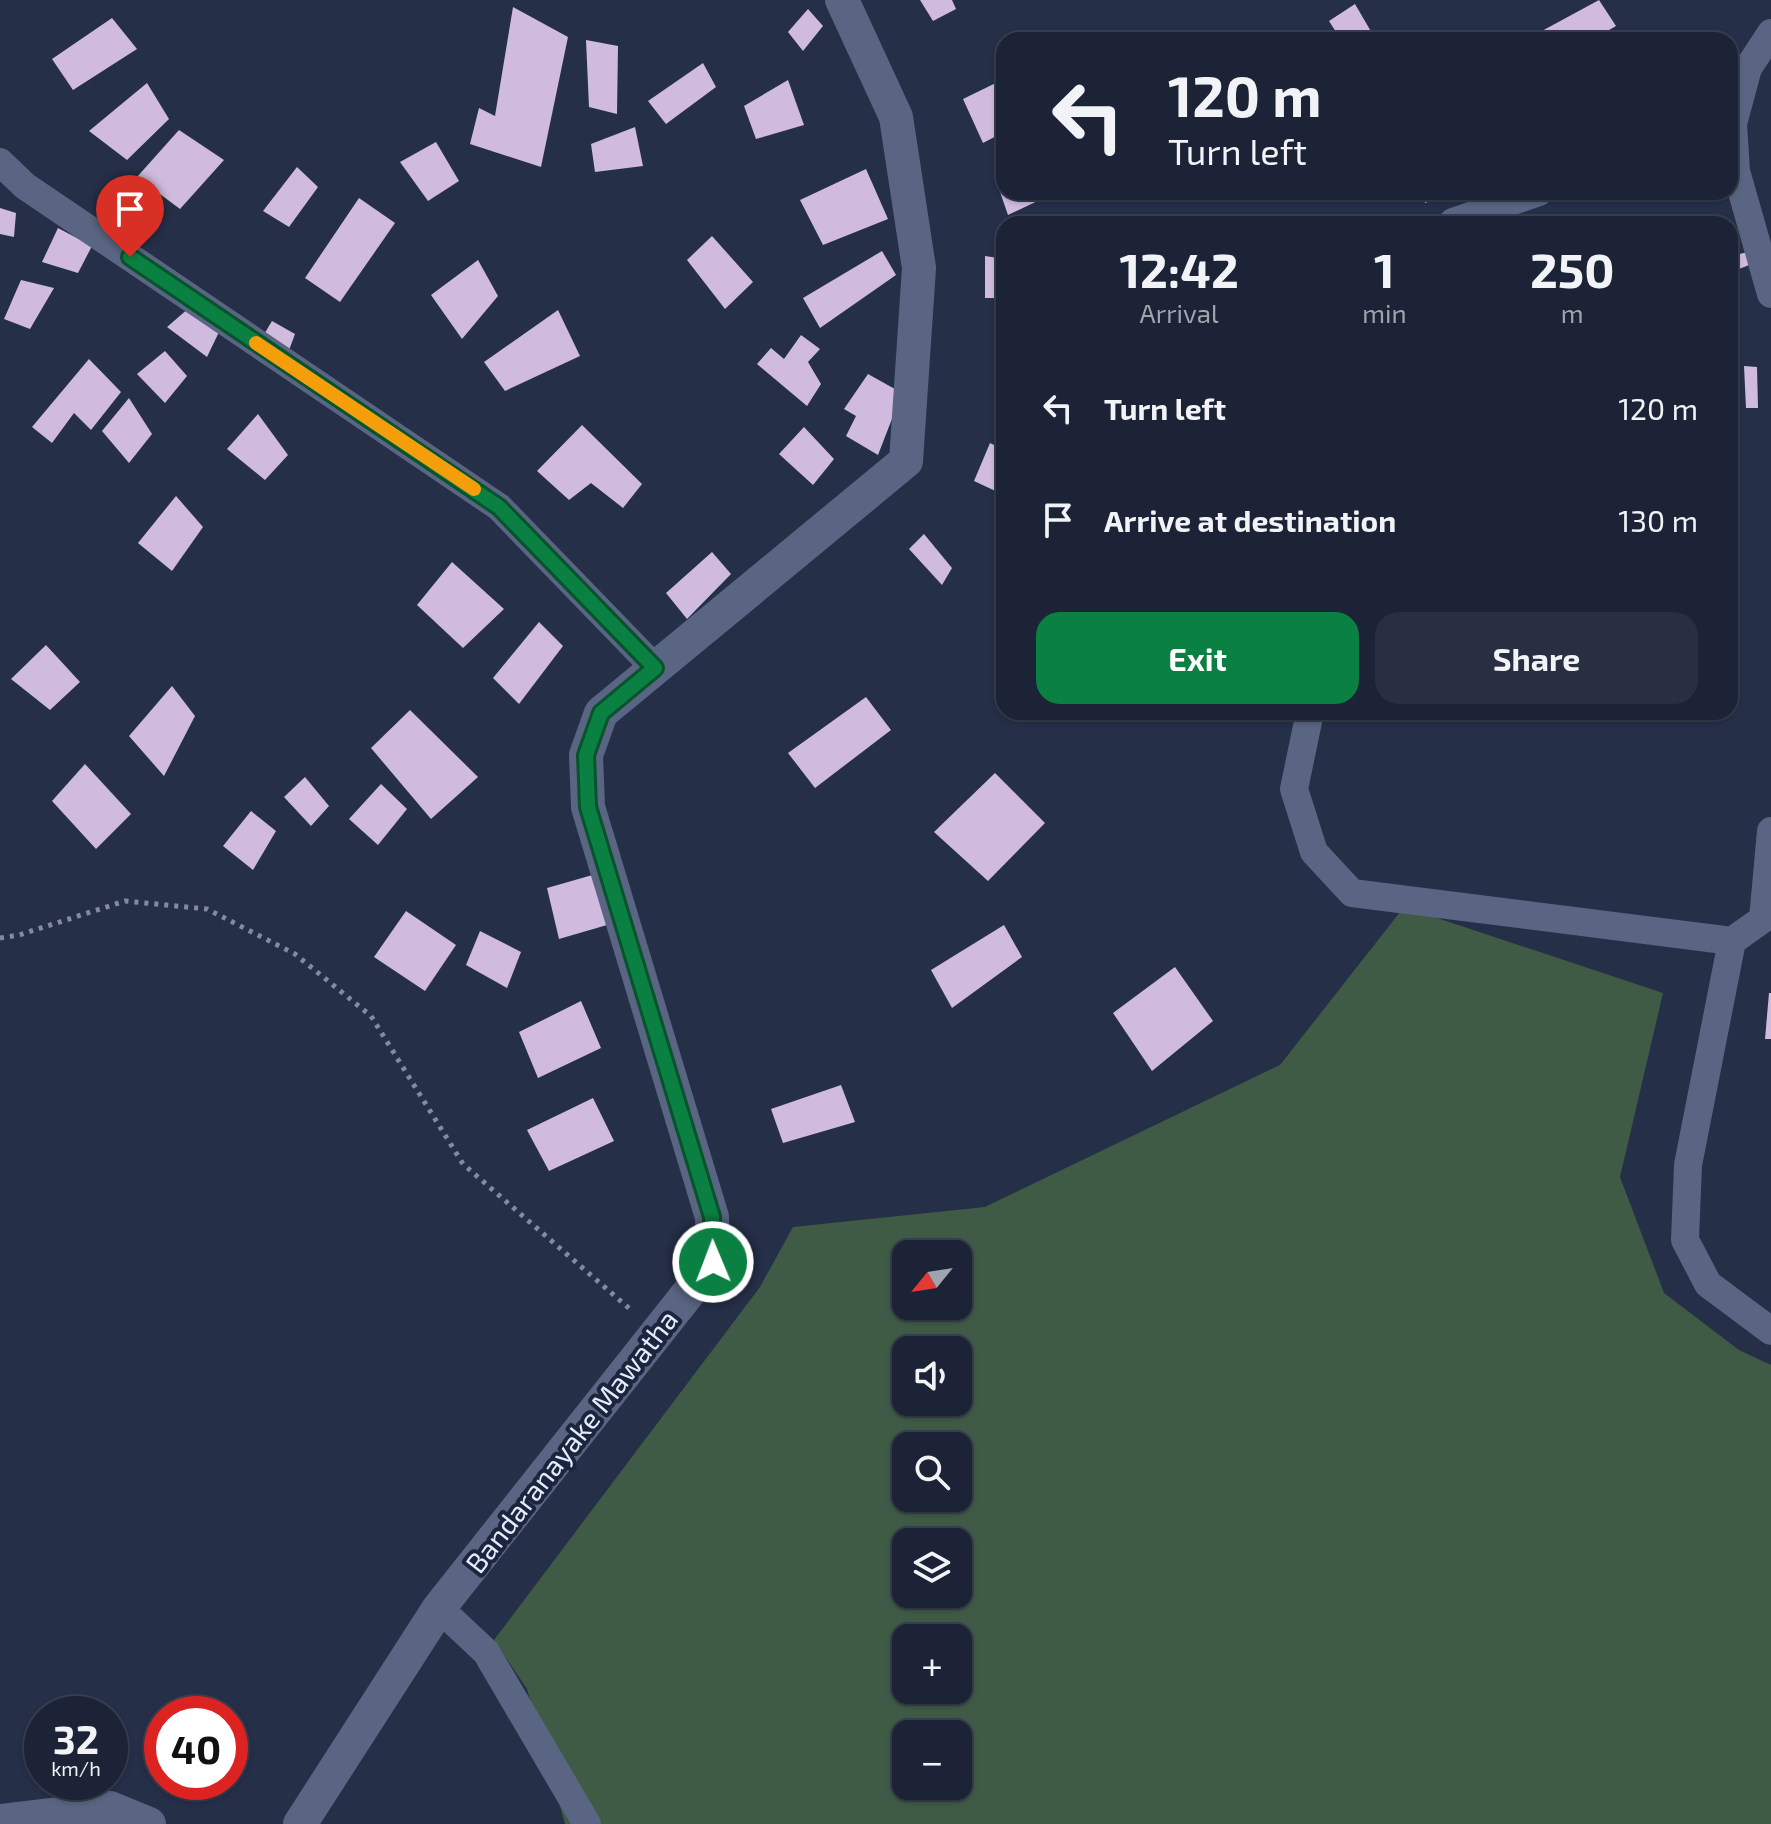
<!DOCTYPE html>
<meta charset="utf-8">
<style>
body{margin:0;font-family:"Exo 2",sans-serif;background:#292f42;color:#f1f3f6;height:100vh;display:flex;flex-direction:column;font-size:30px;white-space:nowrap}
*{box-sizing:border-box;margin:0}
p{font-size:26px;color:#a0a4ad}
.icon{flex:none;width:44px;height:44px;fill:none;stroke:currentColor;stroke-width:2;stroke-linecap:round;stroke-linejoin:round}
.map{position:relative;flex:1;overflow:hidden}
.sheet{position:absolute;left:996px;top:216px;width:742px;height:504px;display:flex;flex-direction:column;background:#1c2336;border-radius:24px;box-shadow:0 2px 6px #0004,0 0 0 2px #3a4051}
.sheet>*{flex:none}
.banner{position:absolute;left:996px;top:32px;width:742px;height:168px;border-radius:24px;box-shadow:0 2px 6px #0004,0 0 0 2px #3a4051;background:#1c2336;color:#f1f3f6;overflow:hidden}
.needle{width:52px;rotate:240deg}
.controls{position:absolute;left:892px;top:1240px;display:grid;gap:16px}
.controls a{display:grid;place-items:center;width:80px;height:80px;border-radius:16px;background:#1c2336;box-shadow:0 2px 6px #0004,0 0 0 2px #3a4051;font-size:40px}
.speed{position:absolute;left:24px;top:1696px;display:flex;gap:16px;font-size:40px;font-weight:700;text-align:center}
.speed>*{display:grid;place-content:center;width:104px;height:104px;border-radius:50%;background:#1c2336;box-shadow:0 2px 6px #0004,0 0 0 2px #3a4051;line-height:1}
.speed small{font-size:20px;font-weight:400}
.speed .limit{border:12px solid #d22;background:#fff;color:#111}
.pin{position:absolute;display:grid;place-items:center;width:68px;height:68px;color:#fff;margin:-82px -34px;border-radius:50% 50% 50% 0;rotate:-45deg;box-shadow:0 0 8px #0007}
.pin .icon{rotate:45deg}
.me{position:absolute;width:88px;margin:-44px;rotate:359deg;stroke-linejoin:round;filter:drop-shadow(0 0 6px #0008)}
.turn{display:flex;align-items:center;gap:28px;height:168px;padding:0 40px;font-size:36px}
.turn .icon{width:104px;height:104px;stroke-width:2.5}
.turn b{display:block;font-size:56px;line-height:68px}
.eta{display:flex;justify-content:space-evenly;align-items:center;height:136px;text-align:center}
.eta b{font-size:48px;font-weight:700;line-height:56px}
.action{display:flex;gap:16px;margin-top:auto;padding:16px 40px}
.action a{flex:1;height:92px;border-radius:24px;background:#0b8043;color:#fff;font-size:32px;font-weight:700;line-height:92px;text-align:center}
.action a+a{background:#292f42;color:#f1f3f6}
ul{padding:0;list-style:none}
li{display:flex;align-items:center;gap:24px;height:112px;padding:0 40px}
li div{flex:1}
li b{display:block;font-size:30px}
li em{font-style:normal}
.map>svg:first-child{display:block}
.green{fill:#3f5b46;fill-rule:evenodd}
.building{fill:#d0bbde}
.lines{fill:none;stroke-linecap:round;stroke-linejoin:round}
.path{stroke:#828b9f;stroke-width:5;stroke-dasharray:4 6;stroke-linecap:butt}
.minor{stroke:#596582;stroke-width:28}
.tertiary{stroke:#596582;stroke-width:34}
.route-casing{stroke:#07532c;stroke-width:20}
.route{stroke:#0b8043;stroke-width:14}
.slow{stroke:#f59e0b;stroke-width:14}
.labels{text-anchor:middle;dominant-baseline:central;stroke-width:8;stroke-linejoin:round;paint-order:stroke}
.street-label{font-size:28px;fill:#e4ecfc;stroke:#1b253e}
</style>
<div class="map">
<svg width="1771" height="1824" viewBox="0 0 1771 1824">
<rect width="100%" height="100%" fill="#252f48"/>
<!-- green -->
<path class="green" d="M1404 907 1663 993 1620 1177 1664 1293 1739 1350 1771 1365V1824H565L527 1689 494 1640 760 1287 793 1227 985 1207 1280 1065ZM906 1254H958V1306H906ZM906 1350H958V1402H906ZM906 1446H958V1498H906ZM906 1542H958V1594H906ZM906 1638H958V1690H906ZM906 1734H958V1786H906Z"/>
<!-- building -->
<g class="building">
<polygon points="920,0 952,0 956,9 933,21"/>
<polygon points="1599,0 1616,26 1592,40 1545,40 1540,32"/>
<polygon points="1355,4 1376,40 1341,40 1329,21"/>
<polygon points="513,7 568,37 541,167 470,144 479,108 495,116"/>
<polygon points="808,9 823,26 803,51 788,32"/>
<polygon points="112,18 137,49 73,90 52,59"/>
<polygon points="586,40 618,46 617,114 589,107"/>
<polygon points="703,63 716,87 666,124 648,101"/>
<polygon points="1004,79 1004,132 983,143 963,99"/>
<polygon points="788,80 804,125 756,139 744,106"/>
<polygon points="147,83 169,119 127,160 89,131"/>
<polygon points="635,127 643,166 595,172 591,144"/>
<polygon points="179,130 224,160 180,209 137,177"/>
<polygon points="436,142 459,181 428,201 400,162"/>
<polygon points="297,167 318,187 289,227 263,211"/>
<polygon points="866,169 888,219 823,245 800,200"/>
<polygon points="1004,187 1004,192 1041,192 1044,198 1008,215 999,189"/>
<polygon points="1423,192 1454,192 1425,203"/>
<polygon points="359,198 395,223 340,302 305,278"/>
<polygon points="0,208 16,213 14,237 0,234"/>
<polygon points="58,228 92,246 78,273 42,262"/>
<polygon points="712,236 753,282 725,309 687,260"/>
<polygon points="882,251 896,275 820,328 803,298"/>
<polygon points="1752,251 1754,263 1734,271 1731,256"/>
<polygon points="985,256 1004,259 1004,298 985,298"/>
<polygon points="478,260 498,296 462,339 431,295"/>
<polygon points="21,280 54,288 30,329 4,319"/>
<polygon points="189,308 219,332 207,357 167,327"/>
<polygon points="558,310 580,356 505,391 484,362"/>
<polygon points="272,321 295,334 288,353 263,336"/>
<polygon points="801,335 820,349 808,362 821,384 807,406 757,364 771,348 784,359"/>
<polygon points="165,351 187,376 165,403 137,374"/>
<polygon points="89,359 121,392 91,430 74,413 52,443 32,427"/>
<polygon points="1744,366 1757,367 1758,408 1746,408"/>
<polygon points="868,374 902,393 878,455 846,436 856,416 844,409"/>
<polygon points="129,398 152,434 129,463 102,431"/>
<polygon points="258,414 288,455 265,480 227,449"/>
<polygon points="582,425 642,484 623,508 591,483 569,500 537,471"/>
<polygon points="804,427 834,459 813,485 779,454"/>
<polygon points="990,443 1004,450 1004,495 974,481"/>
<polygon points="176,496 203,527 172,571 138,543"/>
<polygon points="924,534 952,568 942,585 909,549"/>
<polygon points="712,552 731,574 687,619 666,593"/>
<polygon points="452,562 504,609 463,648 417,605"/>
<polygon points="539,622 563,646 519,704 493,678"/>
<polygon points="46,645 80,682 50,710 11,679"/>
<polygon points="172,686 195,716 164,776 129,736"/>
<polygon points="866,697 891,730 815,788 788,753"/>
<polygon points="410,710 478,777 431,819 371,748"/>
<polygon points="85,764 131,814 96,849 52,801"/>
<polygon points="995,773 1045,823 988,881 934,832"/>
<polygon points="305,777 329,806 311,826 284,797"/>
<polygon points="381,784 407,809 378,845 349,819"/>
<polygon points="251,811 276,831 253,870 223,846"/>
<polygon points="596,874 607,925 559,939 547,888"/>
<polygon points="406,911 456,945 425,991 374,957"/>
<polygon points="1004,925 1022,957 952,1008 931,970"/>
<polygon points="480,931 521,952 507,988 466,965"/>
<polygon points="1175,967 1213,1021 1152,1071 1113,1013"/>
<polygon points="1769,993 1771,993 1771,1039 1765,1039"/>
<polygon points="581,1001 601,1048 538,1078 519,1032"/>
<polygon points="841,1085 855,1122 783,1143 771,1109"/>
<polygon points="593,1098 614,1141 549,1171 527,1130"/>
</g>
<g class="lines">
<!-- path -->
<polyline class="path" points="0,938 19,935 125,901 207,909 295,954 371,1016 463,1164 631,1310"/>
<!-- minor -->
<g class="minor">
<polyline points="1771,33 1748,68 1733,124 1736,171 1771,294"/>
<polyline points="0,162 25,186 499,507 655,668"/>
<polyline points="1453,222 1539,192"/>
<polyline points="1310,712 1294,789 1314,852 1352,893 1732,941 1763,919 1771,831"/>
<polyline points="1732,941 1688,1165 1685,1240 1708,1284 1771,1331"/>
<polyline points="439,1608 486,1652 587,1824"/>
</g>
<!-- tertiary -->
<g class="tertiary">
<polyline points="0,1821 110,1808 149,1824"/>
<polyline points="300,1824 439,1608 713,1262 712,1217 588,807 586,755 601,713 906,461 919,268 896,117 842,0"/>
</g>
</g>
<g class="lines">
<!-- route casing -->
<g class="route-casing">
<polyline id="route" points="130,257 499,507 655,668 601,713 586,755 588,807 712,1217 713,1262"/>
</g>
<!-- route -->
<use href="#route" class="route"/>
<!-- slow -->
<polyline class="slow" points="256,343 474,489"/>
</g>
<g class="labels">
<!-- street labels -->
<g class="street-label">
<text transform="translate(571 1441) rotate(-52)">Bandaranayake Mawatha</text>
</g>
</g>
</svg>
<div class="controls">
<a><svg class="needle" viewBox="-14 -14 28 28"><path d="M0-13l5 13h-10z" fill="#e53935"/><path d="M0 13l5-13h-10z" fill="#a0a4ad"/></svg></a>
<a><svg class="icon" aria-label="sound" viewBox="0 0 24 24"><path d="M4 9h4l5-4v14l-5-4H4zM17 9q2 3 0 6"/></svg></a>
<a><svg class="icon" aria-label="search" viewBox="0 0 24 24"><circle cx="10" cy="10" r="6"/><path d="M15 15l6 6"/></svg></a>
<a><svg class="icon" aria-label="layers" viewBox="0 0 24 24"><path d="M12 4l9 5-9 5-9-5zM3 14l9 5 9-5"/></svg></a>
<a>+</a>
<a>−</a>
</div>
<div class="speed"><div>32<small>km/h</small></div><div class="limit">40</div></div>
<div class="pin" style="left:130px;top:257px;background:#d93025"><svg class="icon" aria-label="arrive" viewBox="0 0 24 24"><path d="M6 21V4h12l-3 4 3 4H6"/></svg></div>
<svg class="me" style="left:713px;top:1262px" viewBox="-20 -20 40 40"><circle r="17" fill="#0b8043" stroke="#fff" stroke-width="3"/><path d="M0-11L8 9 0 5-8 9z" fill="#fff"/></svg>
<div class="banner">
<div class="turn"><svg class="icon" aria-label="left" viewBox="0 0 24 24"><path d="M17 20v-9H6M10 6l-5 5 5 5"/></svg><div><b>120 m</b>Turn left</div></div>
</div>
<section class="sheet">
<div class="eta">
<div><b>12:42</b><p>Arrival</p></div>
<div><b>1</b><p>min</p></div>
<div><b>250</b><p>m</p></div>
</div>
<ul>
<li><svg class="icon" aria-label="left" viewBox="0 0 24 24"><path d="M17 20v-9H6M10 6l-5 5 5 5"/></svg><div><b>Turn left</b></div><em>120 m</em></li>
<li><svg class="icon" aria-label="arrive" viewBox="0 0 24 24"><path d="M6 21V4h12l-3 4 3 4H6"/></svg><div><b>Arrive at destination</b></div><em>130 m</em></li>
</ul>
<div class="action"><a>Exit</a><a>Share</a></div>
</section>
</div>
